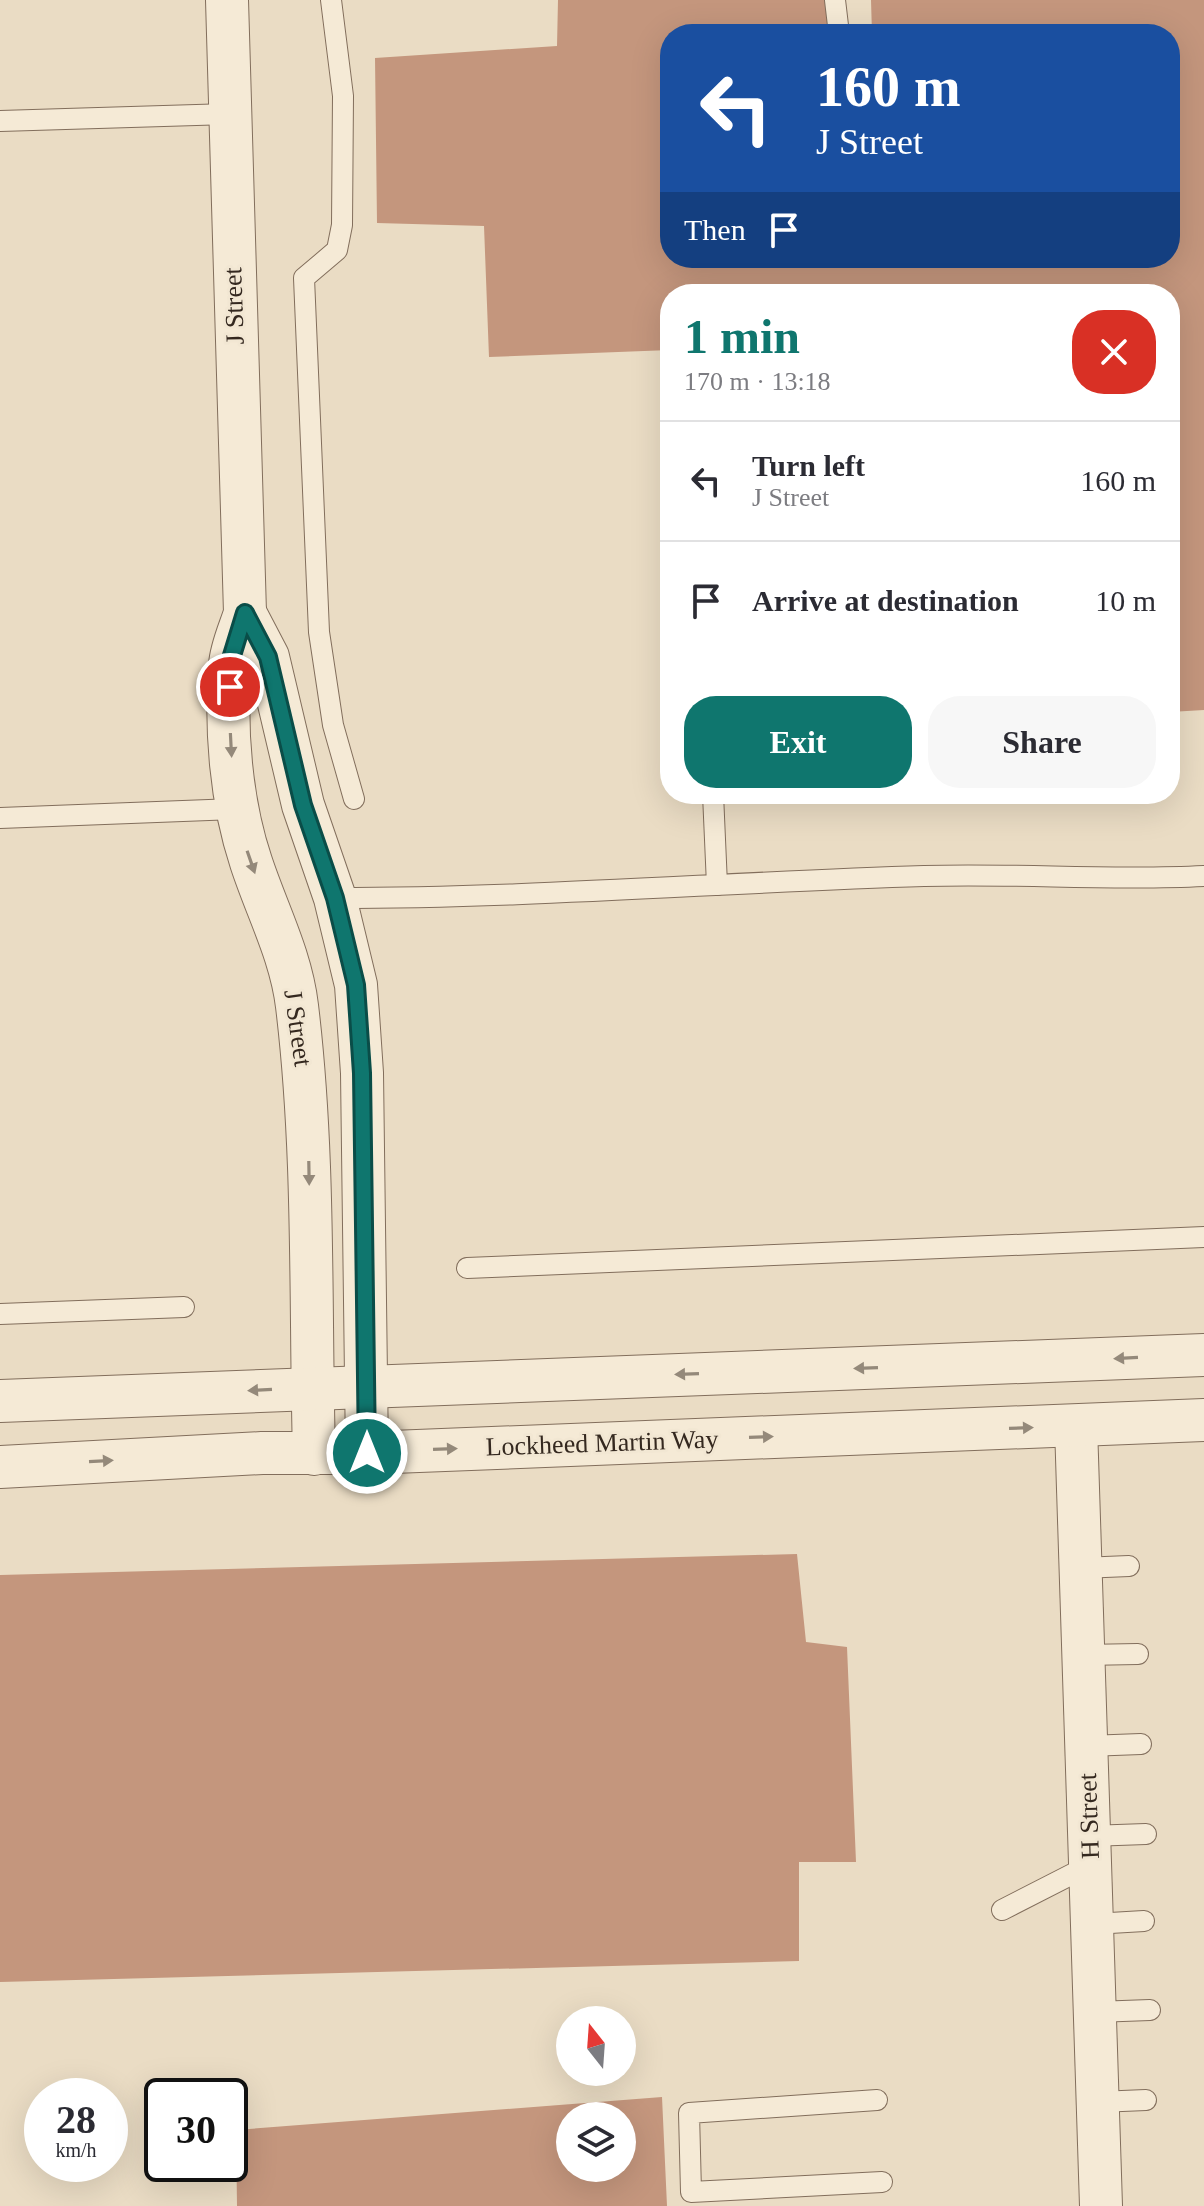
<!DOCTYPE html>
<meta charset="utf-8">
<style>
body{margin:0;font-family:"Times New Roman",serif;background:#f7f7f7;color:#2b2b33;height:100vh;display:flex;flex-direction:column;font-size:30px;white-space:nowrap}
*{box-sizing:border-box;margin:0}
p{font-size:26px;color:#7c7c81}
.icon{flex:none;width:44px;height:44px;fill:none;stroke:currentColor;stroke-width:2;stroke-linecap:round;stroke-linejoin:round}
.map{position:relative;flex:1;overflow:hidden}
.drawer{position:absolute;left:660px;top:284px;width:520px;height:520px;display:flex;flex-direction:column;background:#fff;border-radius:32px;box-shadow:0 8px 32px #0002}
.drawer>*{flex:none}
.top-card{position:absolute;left:660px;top:24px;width:520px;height:244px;border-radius:32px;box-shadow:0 8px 32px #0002;background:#1a4fa0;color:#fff;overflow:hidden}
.needle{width:52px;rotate:343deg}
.tools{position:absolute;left:556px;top:2006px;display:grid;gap:16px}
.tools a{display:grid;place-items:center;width:80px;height:80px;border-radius:50%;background:#fff;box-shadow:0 8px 32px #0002;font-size:40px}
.speed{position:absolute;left:24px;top:2078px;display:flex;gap:16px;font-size:40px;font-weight:700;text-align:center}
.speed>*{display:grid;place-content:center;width:104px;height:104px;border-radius:50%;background:#fff;box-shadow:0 8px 32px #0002;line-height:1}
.speed small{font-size:20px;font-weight:400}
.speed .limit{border:4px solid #111;border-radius:12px;background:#fff;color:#111}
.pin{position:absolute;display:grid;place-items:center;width:68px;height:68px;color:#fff;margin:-34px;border:4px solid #fff;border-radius:50%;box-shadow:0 2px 8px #0007}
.me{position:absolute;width:88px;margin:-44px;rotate:0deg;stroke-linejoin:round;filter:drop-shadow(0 0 6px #0008)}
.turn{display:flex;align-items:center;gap:28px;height:168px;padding:0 24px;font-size:36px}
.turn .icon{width:104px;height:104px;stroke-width:2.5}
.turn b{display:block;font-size:56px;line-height:68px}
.then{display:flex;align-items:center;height:76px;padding:0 24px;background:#0003;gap:16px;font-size:30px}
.round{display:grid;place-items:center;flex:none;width:84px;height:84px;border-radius:32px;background:#f7f7f7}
.overview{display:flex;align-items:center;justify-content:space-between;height:136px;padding:0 24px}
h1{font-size:48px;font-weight:600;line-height:60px;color:#0f766e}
.button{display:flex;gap:16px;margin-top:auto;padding:16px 24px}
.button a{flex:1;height:92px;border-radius:32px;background:#0f766e;color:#fff;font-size:32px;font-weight:600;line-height:92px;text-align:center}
.button a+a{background:#f7f7f7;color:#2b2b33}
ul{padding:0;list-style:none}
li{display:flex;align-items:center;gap:24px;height:120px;padding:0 24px;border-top:2px solid #e1e1e2}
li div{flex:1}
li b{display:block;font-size:30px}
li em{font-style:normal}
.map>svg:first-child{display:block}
.building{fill:#c4967d;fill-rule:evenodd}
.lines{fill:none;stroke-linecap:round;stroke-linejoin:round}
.service-casing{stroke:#826e5c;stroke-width:22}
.minor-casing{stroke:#826e5c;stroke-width:44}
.service{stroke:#f5ead6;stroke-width:20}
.minor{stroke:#f5ead6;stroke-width:42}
.oneway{fill:#94897a}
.route-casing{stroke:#0a4d48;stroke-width:20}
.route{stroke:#0f766e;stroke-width:14}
.labels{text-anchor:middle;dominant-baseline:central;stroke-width:6;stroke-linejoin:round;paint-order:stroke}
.street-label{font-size:26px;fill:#34281f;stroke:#f2e7d3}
</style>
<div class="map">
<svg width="1204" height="2206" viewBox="0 0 1204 2206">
<rect width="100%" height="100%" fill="#eadcc4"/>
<!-- building -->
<g class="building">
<polygon points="558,0 826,0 828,34 670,34 670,258 1170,258 1170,34 872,34 871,0 1204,0 1204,710 1170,712 1170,294 670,294 670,350 489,357 484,226 377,223 375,58 557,46"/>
<polygon points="797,1554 806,1642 847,1647 856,1862 799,1862 799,1961 0,1982 0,1575"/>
<path d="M662 2097 667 2206H237L236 2130ZM570 2116H622V2168H570Z"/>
</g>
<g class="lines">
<!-- service casing -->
<g class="service-casing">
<g id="service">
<polyline points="331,0 343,96 342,225 337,250 304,278 319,632 333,725 354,799"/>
<polyline points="835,0 839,34"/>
<polyline points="0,121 229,114"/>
<polyline points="713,794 717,885"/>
<polyline points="0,818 235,809"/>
<path d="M335 898C532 898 728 882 924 876 1018 873 1111 881 1204 876"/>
<polyline points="467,1268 1204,1237"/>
<polyline points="0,1314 184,1307"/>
<polyline points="1081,1568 1129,1566"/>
<polyline points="1084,1655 1138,1654"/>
<polyline points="1087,1746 1141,1744"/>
<polyline points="1089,1836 1146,1834"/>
<polyline points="1002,1910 1090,1865"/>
<polyline points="1093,1924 1144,1921"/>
<polyline points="1095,2012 1150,2010"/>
<polyline points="877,2100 689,2113 691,2192 882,2182"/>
<polyline points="1098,2102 1146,2100"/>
</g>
</g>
<!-- minor casing -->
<g class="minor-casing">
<g id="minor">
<path d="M227 0 245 613C240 629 231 648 230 665 225 729 231 802 251 862 267 911 291 955 297 1006 315 1154 310 1305 314 1454"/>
<polyline points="245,613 268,657 303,805 335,898 356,985 362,1073 367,1453"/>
<polyline points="0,1401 1204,1355"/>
<polyline points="1076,1426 1101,2206"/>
<polyline points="0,1467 262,1453 367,1453 1204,1420"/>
</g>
</g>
<!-- service -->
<use href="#service" class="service"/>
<!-- minor -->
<use href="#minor" class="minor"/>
</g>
<!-- one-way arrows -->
<defs><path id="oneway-solid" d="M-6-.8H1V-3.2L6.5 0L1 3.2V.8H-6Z" transform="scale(2)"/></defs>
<g class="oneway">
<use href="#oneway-solid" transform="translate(231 745) rotate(87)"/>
<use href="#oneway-solid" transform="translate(251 862) rotate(71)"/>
<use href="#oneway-solid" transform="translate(309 1173) rotate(89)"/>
<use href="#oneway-solid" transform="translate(1126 1358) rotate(177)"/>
<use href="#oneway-solid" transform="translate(866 1368) rotate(178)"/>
<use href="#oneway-solid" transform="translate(687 1374) rotate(178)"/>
<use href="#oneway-solid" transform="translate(260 1390) rotate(177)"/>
<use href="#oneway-solid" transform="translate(1021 1428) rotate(-2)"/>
<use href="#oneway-solid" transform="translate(761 1437) rotate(-2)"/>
<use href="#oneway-solid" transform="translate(445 1449) rotate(-2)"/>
<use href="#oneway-solid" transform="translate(101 1461) rotate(-3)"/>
</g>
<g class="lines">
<!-- route casing -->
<g class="route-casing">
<polyline id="route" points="230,687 230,662 245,613 268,657 303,805 335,898 356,985 362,1073 367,1453"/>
</g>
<!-- route -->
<use href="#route" class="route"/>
</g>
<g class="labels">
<!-- street labels -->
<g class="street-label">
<text transform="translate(234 306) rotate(-92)">J Street</text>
<text transform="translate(298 1028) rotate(82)">J Street</text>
<text transform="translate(602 1443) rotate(-2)">Lockheed Martin Way</text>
<text transform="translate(1089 1816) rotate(-92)">H Street</text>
</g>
</g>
</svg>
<div class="tools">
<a><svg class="needle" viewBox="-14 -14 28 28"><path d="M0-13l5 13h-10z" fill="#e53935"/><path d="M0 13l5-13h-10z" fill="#7c7c81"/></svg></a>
<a><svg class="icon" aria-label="layers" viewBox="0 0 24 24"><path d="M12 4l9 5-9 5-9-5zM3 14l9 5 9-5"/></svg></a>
</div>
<div class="speed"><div>28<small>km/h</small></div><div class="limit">30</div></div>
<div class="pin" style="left:230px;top:687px;background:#d93025"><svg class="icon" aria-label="arrive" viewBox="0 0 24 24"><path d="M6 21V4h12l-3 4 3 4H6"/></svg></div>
<svg class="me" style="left:367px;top:1453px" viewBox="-20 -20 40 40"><circle r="17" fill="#0f766e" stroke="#fff" stroke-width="3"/><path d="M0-11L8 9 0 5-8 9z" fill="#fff"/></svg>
<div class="top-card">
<div class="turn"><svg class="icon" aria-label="left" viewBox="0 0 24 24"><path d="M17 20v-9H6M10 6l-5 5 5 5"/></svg><div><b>160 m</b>J Street</div></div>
<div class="then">Then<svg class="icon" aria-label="arrive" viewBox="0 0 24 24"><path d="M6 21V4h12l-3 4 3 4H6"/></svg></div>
</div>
<section class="drawer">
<div class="overview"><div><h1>1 min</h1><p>170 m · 13:18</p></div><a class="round" style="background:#d93025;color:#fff"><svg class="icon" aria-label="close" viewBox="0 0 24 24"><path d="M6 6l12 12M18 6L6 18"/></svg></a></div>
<ul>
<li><svg class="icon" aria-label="left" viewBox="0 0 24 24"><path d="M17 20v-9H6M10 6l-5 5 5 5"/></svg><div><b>Turn left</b><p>J Street</p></div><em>160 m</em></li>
<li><svg class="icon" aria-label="arrive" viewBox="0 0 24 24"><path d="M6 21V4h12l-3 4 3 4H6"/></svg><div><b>Arrive at destination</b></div><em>10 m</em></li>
</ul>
<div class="button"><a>Exit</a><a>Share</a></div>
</section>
</div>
